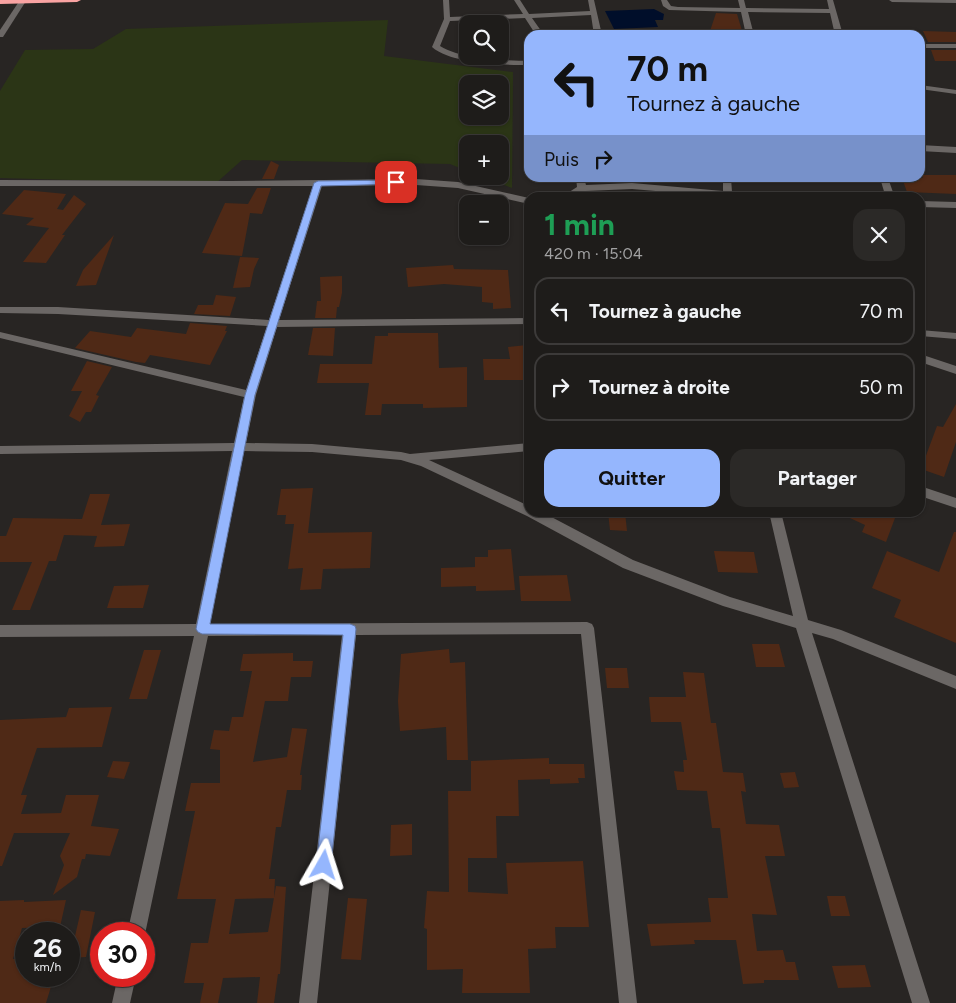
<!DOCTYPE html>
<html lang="fr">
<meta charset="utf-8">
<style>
body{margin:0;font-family:Figtree,sans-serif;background:#2b2927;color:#f1f3f6;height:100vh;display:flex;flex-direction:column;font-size:19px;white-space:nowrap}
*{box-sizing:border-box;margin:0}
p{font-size:16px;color:#a1a1a2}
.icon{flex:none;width:28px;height:28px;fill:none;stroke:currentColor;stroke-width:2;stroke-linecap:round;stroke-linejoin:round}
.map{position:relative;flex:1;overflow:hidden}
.sheet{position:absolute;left:524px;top:192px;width:401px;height:325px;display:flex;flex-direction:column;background:#1e1c1a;border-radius:15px;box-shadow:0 1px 4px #0004,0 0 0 1px #3c3a39}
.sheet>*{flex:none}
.banner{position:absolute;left:524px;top:30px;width:401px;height:152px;border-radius:15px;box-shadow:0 1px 4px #0004,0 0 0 1px #3c3a39;background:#95b6fd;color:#111;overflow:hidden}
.controls{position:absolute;left:459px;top:15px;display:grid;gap:10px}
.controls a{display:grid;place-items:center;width:50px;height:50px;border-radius:10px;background:#1e1c1a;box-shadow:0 1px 4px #0004,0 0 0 1px #3c3a39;font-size:25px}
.speed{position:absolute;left:15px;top:922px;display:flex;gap:10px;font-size:25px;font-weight:700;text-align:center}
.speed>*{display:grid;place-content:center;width:65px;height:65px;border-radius:50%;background:#1e1c1a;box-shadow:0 1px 4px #0004,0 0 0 1px #3c3a39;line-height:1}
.speed small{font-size:12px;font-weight:400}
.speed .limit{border:8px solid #d22;background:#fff;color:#111}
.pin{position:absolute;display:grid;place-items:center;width:42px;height:42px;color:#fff;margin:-21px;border-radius:10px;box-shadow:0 2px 8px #0006}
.me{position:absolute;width:55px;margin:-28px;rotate:6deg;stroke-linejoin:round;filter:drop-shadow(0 0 4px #0008)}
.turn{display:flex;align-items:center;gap:18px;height:105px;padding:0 20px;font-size:22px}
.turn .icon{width:65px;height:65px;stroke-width:2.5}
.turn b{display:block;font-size:35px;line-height:42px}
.then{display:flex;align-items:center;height:48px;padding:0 20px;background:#0003;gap:10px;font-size:19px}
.round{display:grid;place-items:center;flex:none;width:52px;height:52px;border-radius:15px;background:#2b2927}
.head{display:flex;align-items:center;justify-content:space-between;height:85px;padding:0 20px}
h1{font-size:30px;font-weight:700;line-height:38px;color:#1e9e55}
.primary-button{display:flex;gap:10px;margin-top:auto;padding:10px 20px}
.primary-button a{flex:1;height:58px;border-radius:15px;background:#95b6fd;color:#111;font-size:20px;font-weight:700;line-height:58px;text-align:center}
.primary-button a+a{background:#2b2927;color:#f1f3f6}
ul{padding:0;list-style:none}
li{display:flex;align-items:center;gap:15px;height:68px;margin:0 10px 8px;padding:0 10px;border:2px solid #3c3a39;border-radius:15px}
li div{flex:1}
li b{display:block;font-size:19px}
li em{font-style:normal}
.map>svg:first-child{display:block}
.green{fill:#2b3516;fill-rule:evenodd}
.water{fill:#000e2a}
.building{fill:#4f2916}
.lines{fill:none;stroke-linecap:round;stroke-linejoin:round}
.minor{fill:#6b6765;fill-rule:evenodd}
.highway{fill:#f9a3a2;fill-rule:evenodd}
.route{fill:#95b6fd;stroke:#6176a4}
</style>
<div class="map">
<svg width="956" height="1003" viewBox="0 0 956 1003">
<rect width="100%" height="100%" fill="#282523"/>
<!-- green -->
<path class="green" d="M388 20 384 56 513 72 512 188 481 176H500V144H468L467 171 450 164 242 160 215 184 0 178V91L25 50 93 49 126 29ZM468 84H500V116H468Z"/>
<!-- water -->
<polygon class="water" points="654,9 664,14 663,20 655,20 658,27 614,29 605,11"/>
<!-- building -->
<g class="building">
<polygon points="716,13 737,14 743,34 710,31"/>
<polygon points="923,31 956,32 956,42 928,42"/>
<polygon points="931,50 956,50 956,61 935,61"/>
<polygon points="271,161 279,165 274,179 262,179"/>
<polygon points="921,175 956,175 956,194 907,192 902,178 923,178"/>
<polygon points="257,188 271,188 262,214 250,213 242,256 202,253 225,203 248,204"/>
<polygon points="24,190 66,194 57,209 63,210 74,195 86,204 62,235 65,235 46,263 23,262 49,228 26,225 34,218 2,214"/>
<polygon points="114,235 96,285 76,286 83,270"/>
<polygon points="240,257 259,258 254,269 250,287 233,288"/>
<polygon points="453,265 454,269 508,270 511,308 493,309 493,303 482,302 482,287 444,284 408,287 406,268"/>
<polygon points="342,276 342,293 339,307 337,307 336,318 315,318 317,301 321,301 320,277"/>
<polygon points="216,295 236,297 230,316 194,314 198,305 213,305"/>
<polygon points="190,323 227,326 225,331 227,331 210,365 150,355 145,363 136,362 75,348 90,331 131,337 137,328 186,334"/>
<polygon points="313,328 335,328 333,356 308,355"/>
<polygon points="388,333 438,333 439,368 467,367 467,407 423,408 423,404 382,404 381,415 365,415 369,383 317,383 320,364 372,364 375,336 388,336"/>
<polygon points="527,345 529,380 484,380 483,359 510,359 508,347"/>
<polygon points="87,361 112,367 96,395 99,396 91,412 86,412 80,422 69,416 82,391 71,391"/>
<polygon points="956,404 956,442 944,477 921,469 937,426 943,427"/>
<polygon points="313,488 308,533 372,532 370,568 323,569 321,589 300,590 303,568 288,569 294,524 285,524 286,515 277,515 281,489"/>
<polygon points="90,494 110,494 101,525 130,524 124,546 94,547 97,536 64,535 56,561 49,561 30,610 12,610 32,562 0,562 0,536 6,536 13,518 82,519"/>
<polygon points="608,512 625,512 627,531 610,530"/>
<polygon points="837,512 881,512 895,518 886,542 862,532 865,525"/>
<polygon points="954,532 956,532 956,643 894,617 901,600 872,588 887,551 939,572"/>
<polygon points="511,549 515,590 476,591 476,586 441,587 441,568 475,567 475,557 488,557 488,550"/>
<polygon points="714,551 754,552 758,573 718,572"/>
<polygon points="567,575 571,601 521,601 519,576"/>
<polygon points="149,585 143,608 107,608 114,586"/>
<polygon points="752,644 779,644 785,667 756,667"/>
<polygon points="449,649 450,663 465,662 468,760 447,760 446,727 400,731 398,701 401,654"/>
<polygon points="144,650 161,650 147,699 129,699"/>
<polygon points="293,653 293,661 313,661 311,677 291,677 288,701 265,701 253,762 287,757 292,728 307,729 300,775 302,775 301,790 287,790 281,827 276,827 269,879 275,879 274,898 235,899 229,934 268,932 276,886 286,887 280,974 278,974 274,1003 257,1003 260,977 223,978 218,1003 200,1003 204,983 184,983 191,943 208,943 216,899 177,899 195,811 185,811 191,783 220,783 220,750 210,749 214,730 229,731 232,717 243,717 252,671 240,671 243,654"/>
<polygon points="605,668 627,668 629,688 607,688"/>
<polygon points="683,672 704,673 711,723 716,723 723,772 743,773 746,792 741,791 746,824 779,825 785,856 765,856 777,915 752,914 757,951 783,950 786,962 795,962 799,980 764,980 764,983 743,984 736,940 694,940 695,944 651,946 647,924 711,922 708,898 728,898 720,828 712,828 707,791 677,790 674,771 684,772 683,760 687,760 681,722 651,722 649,697 686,697"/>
<polygon points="112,707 102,747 37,748 21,795 27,795 21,814 61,813 66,795 99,795 91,826 119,829 110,856 86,854 85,859 82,859 77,877 53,895 64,865 60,856 70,833 14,833 2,866 0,866 0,720 66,717 69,708"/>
<polygon points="549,758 549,764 584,764 585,778 578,778 579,783 550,784 550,779 518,780 519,816 496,816 497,858 468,858 468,892 508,894 506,863 583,861 589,927 555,927 556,948 528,949 530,993 462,993 463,969 427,970 427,929 424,928 427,891 449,892 448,791 471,791 471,761"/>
<polygon points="113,761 130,762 124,779 107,777"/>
<polygon points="795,772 799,787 784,788 780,773"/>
<polygon points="412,824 412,855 390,856 391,825"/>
<polygon points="827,896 845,896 850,916 831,916"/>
<polygon points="348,898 367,899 361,960 341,959"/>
<polygon points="24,900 24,902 66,900 60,927 22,928 13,959 26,959 26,979 53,980 46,1003 0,1003 0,901"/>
<polygon points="81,910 95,912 86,957 70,958"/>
<polygon points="865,965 871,987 838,988 832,966"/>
</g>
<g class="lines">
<!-- minor -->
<g class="minor">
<polygon points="20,0 26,1 3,37 0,37 0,30"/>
<path d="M443 0H449L450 17 523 14 514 0H520L529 14 590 11 588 0H594L602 35H594L591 15 532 18 544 35H536L525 18 450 21 440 46C463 60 502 60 529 61V65C504 65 451 64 432 47L444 19Z"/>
<polygon points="661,0 667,0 671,6 678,7 740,8 738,0 744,0 746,8 829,9 827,0 833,0 843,35 835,35 830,13 748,12 754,35 746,35 741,12 669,10 663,6"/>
<polygon points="889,0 956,0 956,3 892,2"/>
<rect x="920" y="44" width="36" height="4"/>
<polygon points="920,85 956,90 956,94 920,89"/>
<polygon points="920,145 956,147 956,153 920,151"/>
<polygon points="576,178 584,178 586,185 632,183 723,191 723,178 731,178 732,192 778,195 782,198 739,198 632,189 586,191 587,198 578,198 578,194 572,198 560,198 577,187"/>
<polygon points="880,178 888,178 895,198 886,198"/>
<polygon points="416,179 458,182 529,198 529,204 458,188 416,185 322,186 279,320 529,318 529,324 277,327 256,395 246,443 312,444 401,452 410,454 529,443 529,451 429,460 529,506 529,512 542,512 633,560 730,597 793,616 769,512 781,512 808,620 841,630 956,676 956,689 833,639 812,633 930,1003 912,1003 796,628 723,606 623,568 527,516 421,466 401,460 312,452 244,451 210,624 587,622 592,624 594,628 637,1003 619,1003 581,634 356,635 317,1003 299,1003 342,635 208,636 145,934 144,936 144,934 127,934 194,636 0,637 0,625 196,624 232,451 0,454 0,446 234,443 244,397 0,338 0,332 246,390 267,326 58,314 0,313 0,307 58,307 269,320 313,186 0,186 0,180 231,181"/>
<polygon points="920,201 956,202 956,208 920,207"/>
<polygon points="920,330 956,333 956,339 920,336"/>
<polygon points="920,354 956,366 956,374 920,362"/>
<polygon points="920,486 956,498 956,508 920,496"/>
<polygon points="118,976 136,976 130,1003 112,1003"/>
</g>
<!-- highway -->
<polygon class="highway" points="0,0 81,0 77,2 0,4"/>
</g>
<!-- route -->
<polygon class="route" points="396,180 400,182 399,184 321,186 255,395 210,624 350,624 355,626 356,629 331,865 329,871 324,873 318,871 316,865 343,635 202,634 198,632 196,629 245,395 314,183 318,181"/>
</svg>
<div class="controls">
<a><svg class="icon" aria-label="search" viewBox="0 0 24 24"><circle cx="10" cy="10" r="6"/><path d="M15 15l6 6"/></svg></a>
<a><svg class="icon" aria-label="layers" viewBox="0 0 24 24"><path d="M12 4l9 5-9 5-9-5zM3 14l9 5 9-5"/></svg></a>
<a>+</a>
<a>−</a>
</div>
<div class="speed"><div>26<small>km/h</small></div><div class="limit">30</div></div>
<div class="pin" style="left:396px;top:182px;background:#d93025"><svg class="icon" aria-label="arrive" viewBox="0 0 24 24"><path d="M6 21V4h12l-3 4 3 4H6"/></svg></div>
<svg class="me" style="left:324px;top:865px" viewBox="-20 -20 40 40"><path d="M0-17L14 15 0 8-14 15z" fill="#95b6fd" stroke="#fff" stroke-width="4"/></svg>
<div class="banner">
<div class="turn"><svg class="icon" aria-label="left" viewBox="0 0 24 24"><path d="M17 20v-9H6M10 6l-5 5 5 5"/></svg><div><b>70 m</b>Tournez à gauche</div></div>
<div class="then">Puis<svg class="icon" aria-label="right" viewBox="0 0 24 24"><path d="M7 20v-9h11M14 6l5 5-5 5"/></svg></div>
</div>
<section class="sheet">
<div class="head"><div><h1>1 min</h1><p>420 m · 15:04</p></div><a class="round"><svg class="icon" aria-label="close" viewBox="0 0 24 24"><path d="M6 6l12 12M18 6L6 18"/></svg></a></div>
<ul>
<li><svg class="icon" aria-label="left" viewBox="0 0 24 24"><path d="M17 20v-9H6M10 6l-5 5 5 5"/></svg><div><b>Tournez à gauche</b></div><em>70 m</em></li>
<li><svg class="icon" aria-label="right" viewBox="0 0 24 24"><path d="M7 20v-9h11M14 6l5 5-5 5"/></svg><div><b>Tournez à droite</b></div><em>50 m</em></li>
</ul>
<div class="primary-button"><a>Quitter</a><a>Partager</a></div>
</section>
</div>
